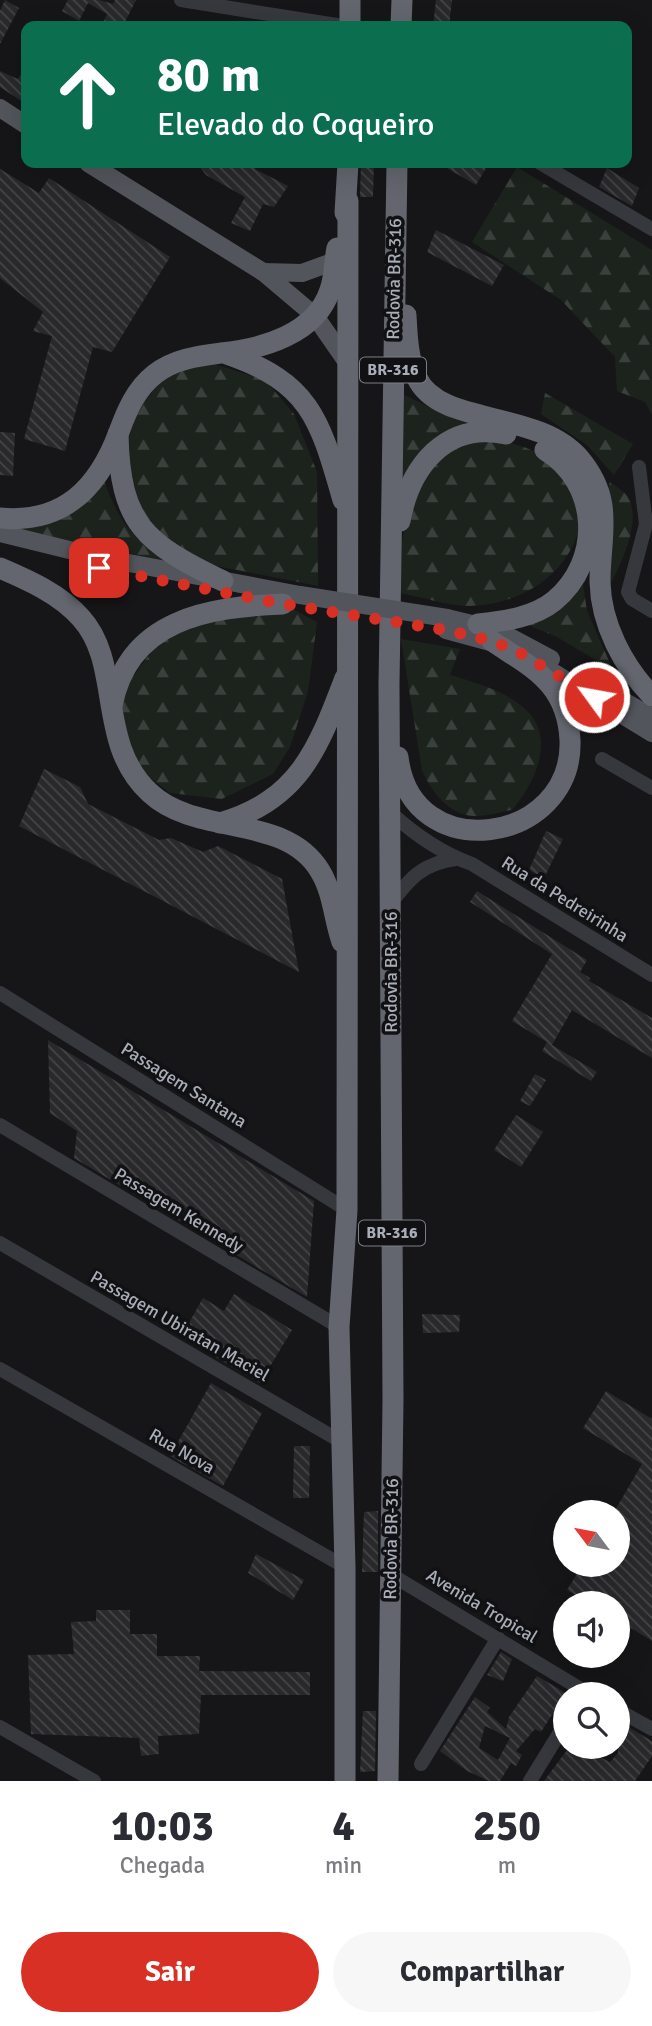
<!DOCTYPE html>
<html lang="pt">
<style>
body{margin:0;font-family:Signika,sans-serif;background:#f7f7f7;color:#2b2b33;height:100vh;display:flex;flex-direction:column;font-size:26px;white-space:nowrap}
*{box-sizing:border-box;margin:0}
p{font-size:23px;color:#7c7c81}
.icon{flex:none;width:38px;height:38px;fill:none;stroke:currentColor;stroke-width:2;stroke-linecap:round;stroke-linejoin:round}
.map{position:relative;height:1781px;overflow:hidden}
.side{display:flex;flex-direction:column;background:#fff;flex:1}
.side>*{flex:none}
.banner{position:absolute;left:21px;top:21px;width:611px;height:147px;border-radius:14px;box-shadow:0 7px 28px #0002;background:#0b6e4f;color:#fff;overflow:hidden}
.needle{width:46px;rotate:302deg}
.controls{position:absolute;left:553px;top:1500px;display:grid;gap:14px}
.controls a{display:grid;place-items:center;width:77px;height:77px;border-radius:50%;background:#fff;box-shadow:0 7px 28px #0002;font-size:35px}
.pin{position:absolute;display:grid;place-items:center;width:60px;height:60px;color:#fff;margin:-30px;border-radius:14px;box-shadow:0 4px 10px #0006}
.me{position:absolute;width:77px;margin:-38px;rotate:302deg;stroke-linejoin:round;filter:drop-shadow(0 0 5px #0008)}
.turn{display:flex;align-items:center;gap:24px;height:147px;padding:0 21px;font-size:32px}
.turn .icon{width:91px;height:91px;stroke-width:2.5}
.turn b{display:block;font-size:49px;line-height:60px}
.eta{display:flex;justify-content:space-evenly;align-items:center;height:119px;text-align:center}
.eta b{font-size:42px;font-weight:800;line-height:49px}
.action{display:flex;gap:14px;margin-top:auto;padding:14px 21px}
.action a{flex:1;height:80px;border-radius:42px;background:#d93025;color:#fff;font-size:28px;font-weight:800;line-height:80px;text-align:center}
.action a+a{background:#f7f7f7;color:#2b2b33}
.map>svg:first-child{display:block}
.forest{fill:url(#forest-firs)}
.building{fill:url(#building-back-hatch);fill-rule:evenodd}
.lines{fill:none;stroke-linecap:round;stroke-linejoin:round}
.minor{stroke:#37383d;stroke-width:14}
.major{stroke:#53555c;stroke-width:18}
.highway{stroke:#63666e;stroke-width:21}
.major-bridge{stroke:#53555c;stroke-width:18}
.route{stroke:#d93025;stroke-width:12;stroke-dasharray:0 21.6}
.labels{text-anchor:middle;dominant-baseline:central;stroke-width:7;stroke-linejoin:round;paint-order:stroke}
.shield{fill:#111113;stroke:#7b7e86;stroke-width:2}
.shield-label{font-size:16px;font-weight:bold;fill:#a8adb8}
.street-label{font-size:18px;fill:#a8adb8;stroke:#111113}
</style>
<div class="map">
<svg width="652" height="1781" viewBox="0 0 652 1781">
<defs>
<pattern id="forest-firs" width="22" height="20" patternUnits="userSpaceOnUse" patternTransform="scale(1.75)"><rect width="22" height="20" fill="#1c231d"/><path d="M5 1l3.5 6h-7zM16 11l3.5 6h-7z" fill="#3a403c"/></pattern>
<pattern id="building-back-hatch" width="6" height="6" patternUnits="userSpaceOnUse" patternTransform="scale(1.75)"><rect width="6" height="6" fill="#29292c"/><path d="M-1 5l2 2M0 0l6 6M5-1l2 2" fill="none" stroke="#454548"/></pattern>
</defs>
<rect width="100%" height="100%" fill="#161618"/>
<!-- forest -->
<g class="forest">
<polygon points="517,167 652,250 652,415 645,402 617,391 615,357 561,300 472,242"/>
<polygon points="211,363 265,380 294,414 317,472 318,586 207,564 145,525 131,475 129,438 138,410 167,374"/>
<polygon points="545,393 633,444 614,475 587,445 541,414"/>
<polygon points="402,394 437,411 481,426 401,481"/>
<path d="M503 441C540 450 555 461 582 488 581 499 583 511 581 521 571 574 521 605 469 606 448 606 422 597 400 593L397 565 410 502 438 456 462 444Z"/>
<path d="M102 476C117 517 129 536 165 561L2 526Z"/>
<path d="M610 482C615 486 624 491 627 496 644 520 619 568 608 589L607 491Z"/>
<polygon points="582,578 587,611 613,670 557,637 526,624"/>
<polygon points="283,604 317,622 308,691 290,747 273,774 222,799 170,793 144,773 116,734 124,689 159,641 197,623"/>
<path d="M401 639 460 649 450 675C477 683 507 691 528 712 556 740 533 786 512 810 500 812 485 817 473 816 449 815 430 790 422 770Z"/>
</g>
<!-- building -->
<g class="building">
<polygon points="5,0 19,8 0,44 0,11"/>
<polygon points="68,0 99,0 113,4 115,0 136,0 123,26 103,23 107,14 88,3 79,21 62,11"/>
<polygon points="436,0 452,0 449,26 433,26"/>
<polygon points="26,66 26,104 0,87 0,71 18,79"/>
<polygon points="197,163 259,163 255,169 288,186 274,207 263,204 250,231 231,223 245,197 206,175"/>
<polygon points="361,163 374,163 373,197 360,197"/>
<polygon points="438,163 489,163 476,185"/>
<polygon points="607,168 639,188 632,206 599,187"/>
<polygon points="0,169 39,193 49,178 170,257 112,352 93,347 65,451 24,439 52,336 33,331 43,312 0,278"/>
<polygon points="436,230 504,265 492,286 427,252"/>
<polygon points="0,432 15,433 13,476 0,475"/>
<polygon points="44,769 80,787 88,804 159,840 171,838 203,852 218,846 282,879 299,972 19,826"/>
<polygon points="546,831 563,839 544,878 529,870"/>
<polygon points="477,891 587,960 580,972 590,978 589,981 652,1018 652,1058 572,1010 552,1045 597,1072 591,1081 542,1051 547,1042 512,1021 552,954 470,902"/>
<polygon points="48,1040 314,1201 307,1297 74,1158 77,1131 50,1113"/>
<polygon points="535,1074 546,1080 530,1106 520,1101"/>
<polygon points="516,1115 543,1132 521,1167 494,1150"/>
<polygon points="234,1294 292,1330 260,1383 218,1359 207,1350 203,1341 186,1328 203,1298 224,1311"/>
<polygon points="422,1314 460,1315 459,1332 423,1333"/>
<polygon points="211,1383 262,1413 223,1486 170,1456"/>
<polygon points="606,1391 652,1419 652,1641 618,1620 618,1603 589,1603 567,1590 583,1564 618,1564 618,1512 614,1512 642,1464 583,1428"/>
<polygon points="294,1446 310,1446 309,1498 293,1498"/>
<polygon points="378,1511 378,1572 362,1572 364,1512"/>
<polygon points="256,1554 304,1580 293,1600 248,1573"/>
<polygon points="96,1610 130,1610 130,1634 157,1634 157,1656 200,1656 199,1671 310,1672 310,1695 201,1695 199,1734 158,1736 159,1754 141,1756 139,1738 31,1734 28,1655 74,1654 71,1622 96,1621"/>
<polygon points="501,1652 512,1659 503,1681 487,1675"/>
<path d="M537 1676 566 1693 541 1732 535 1729 516 1751 522 1755 516 1766 511 1763 500 1781H489L467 1771 440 1751 475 1697 490 1708 487 1712 506 1729 509 1717ZM485 1726 510 1738 498 1760 479 1748Z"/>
<polygon points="363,1711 376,1711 375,1771 360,1772"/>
<polygon points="618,1721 652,1741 652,1756 635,1781 544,1781 570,1746 595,1746 591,1753 610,1762 618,1753"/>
</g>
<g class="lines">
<!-- minor -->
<g class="minor">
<polyline points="181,0 343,26"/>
<polyline points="540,163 652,229"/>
<polyline points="639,467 646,524 628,592 632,599 652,611"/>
<polyline points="602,759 652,788"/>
<path d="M390 812C414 834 441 853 472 864L652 975"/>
<path d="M391 903C410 878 423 863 456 859"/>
<polyline points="0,993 347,1210"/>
<polyline points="0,1125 339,1327"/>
<polyline points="0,1243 340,1441"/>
<polyline points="0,1369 345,1567"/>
<polyline points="390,1574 589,1694"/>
<polyline points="618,1710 652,1729"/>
<polyline points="0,1727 94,1781"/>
<polyline points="421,1764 498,1638"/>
<polyline points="530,1781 565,1724"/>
</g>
<!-- major -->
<g class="major">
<polyline points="0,108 26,125"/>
<polyline points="88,163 263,272 315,316 349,365"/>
<polyline points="263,272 302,273 335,261"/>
<polyline points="0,533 102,558 300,595"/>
<polyline points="447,618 497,630 551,659"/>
<polyline points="446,630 505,646"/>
<polyline points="533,660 652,733"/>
<polyline points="599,687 652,717"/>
</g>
<!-- highway -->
<g class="highway">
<polyline points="350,26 350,0"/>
<polyline points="401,26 402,0"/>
<polyline points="345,213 348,163"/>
<path d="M406 315C407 335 408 360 417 378 440 427 538 409 580 459 615 501 600 535 600 582 601 624 623 666 652 696"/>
<path d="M227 354C311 383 320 420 343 500"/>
<path d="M118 434C120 525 145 543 223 581"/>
<path d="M0 518C63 524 98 489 119 432 127 410 136 389 155 374 174 359 198 356 221 353 262 349 316 334 330 290 335 276 334 262 337 248"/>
<path d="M400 521C410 466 446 421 506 434"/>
<path d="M0 568C28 580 60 594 81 618 123 664 96 744 150 793 197 837 285 813 320 871 333 892 334 919 342 942"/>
<path d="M478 624C503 621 533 618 554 601 603 561 600 483 545 450"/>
<path d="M112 706C128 619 209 607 283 604"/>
<path d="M398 757C411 869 574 844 570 740 569 721 564 702 551 686 536 667 512 655 492 641"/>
<path d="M220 823C299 800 318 749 345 678"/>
<polyline points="345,1781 345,1567 339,1327 347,1210 348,201"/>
<polyline points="388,1781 393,1400 389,685 397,163"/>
</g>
<!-- major-bridge -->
<polyline class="major-bridge" points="300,595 447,618"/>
</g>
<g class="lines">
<!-- route -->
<polyline class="route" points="99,568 283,604 446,630 492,641 517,651 594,697"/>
</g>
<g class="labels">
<!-- shield labels -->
<g class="shield">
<rect x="360" y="357.5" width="66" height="25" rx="5"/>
<rect x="359" y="1220.5" width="66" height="25" rx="5"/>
</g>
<g class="shield-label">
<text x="393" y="370">BR-316</text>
<text x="392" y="1233">BR-316</text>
</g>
<!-- street labels -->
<g class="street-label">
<text transform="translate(394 279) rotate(-89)">Rodovia BR-316</text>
<text transform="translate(565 899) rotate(32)">Rua da Pedreirinha</text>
<text transform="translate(391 972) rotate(-90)">Rodovia BR-316</text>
<text transform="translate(184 1085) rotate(32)">Passagem Santana</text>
<text transform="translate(179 1210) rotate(31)">Passagem Kennedy</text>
<text transform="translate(180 1326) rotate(30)">Passagem Ubiratan Maciel</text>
<text transform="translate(182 1451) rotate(30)">Rua Nova</text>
<text transform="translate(391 1539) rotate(-89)">Rodovia BR-316</text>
<text transform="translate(482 1606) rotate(31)">Avenida Tropical</text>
</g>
</g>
</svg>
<div class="controls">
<a><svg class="needle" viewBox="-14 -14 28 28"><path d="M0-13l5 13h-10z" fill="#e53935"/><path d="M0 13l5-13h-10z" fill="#7c7c81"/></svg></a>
<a><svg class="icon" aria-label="sound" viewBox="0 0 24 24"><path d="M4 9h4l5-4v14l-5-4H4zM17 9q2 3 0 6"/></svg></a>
<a><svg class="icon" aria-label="search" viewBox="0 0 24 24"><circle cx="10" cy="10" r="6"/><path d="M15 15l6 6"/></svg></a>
</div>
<div class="pin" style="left:99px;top:568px;background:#d93025"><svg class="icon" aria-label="arrive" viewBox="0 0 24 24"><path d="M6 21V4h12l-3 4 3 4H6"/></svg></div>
<svg class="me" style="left:594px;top:697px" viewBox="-20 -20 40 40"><circle r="17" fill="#d93025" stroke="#fff" stroke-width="3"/><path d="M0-11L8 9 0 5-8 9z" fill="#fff"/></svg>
<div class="banner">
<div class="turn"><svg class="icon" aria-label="ahead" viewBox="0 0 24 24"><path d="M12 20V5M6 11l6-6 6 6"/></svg><div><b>80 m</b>Elevado do Coqueiro</div></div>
</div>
</div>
<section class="side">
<div class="eta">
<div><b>10:03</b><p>Chegada</p></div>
<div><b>4</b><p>min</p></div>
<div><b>250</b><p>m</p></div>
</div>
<div class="action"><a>Sair</a><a>Compartilhar</a></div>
</section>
